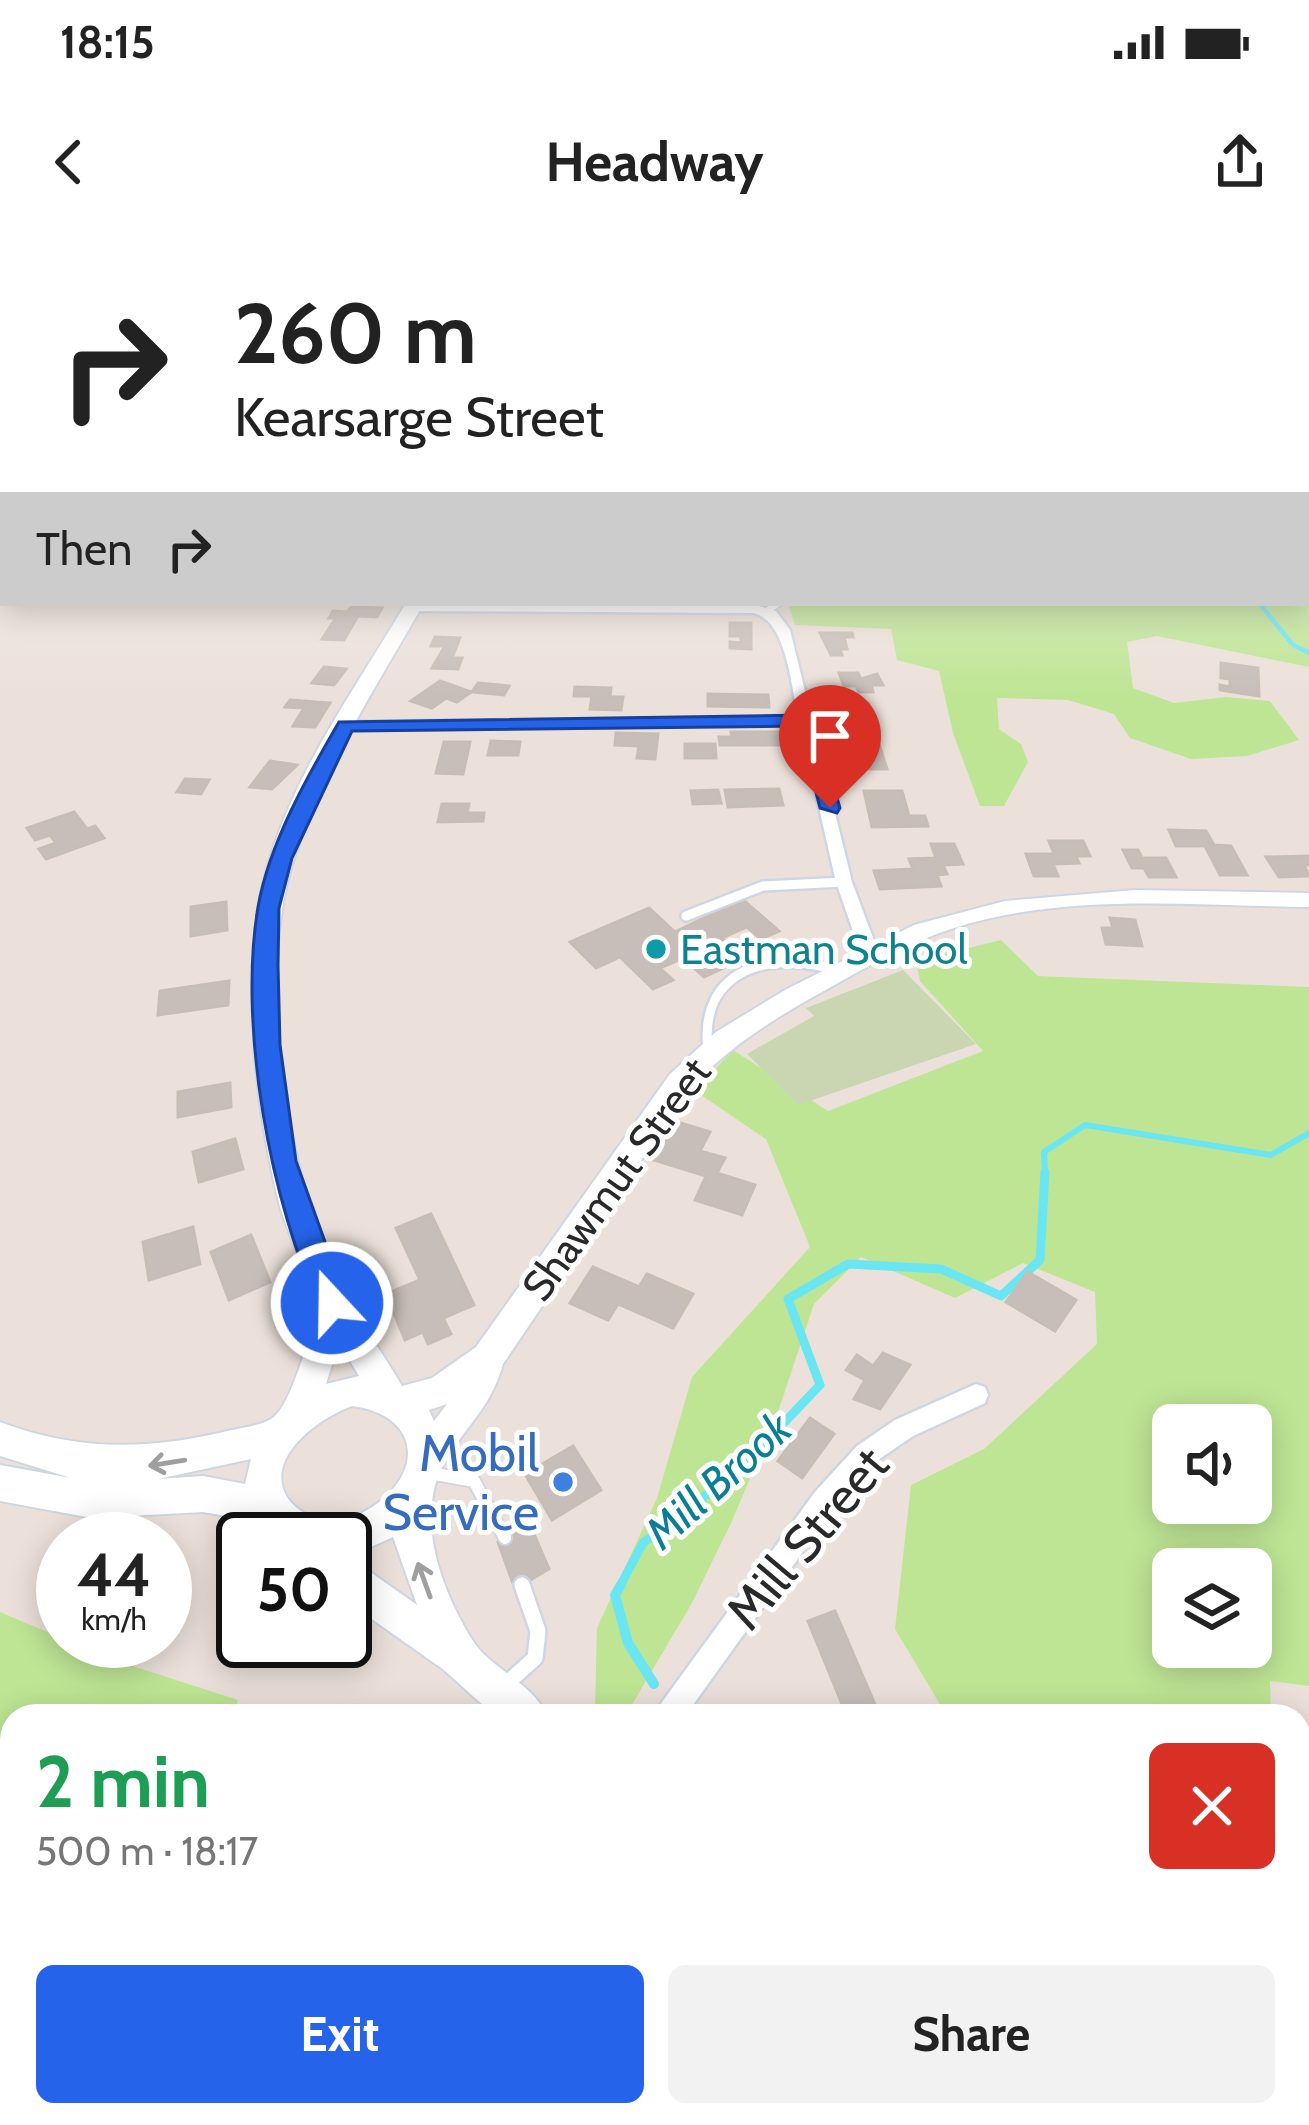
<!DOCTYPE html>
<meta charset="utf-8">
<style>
body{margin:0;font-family:Cabin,sans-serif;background:#f2f2f2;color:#222;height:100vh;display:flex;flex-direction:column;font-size:45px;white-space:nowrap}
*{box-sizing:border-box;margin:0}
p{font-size:39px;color:#767676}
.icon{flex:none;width:66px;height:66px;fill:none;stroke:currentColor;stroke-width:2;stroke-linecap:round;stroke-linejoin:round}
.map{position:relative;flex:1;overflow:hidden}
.drawer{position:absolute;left:0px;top:1464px;width:1311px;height:423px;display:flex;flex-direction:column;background:#fff;border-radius:36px 36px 0 0;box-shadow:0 6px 30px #0003}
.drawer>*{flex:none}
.top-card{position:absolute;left:0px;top:0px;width:1311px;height:366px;box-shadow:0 6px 30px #0003;background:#fff;color:#222;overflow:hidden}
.fabs{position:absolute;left:1152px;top:1164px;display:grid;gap:24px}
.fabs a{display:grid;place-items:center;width:120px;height:120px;border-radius:18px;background:#fff;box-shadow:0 6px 30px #0003;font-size:60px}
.speed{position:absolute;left:36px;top:1272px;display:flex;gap:24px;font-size:60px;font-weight:700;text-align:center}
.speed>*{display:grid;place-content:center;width:156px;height:156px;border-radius:50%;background:#fff;box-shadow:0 6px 30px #0003;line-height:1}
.speed small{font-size:30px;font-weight:400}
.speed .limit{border:6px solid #111;border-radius:18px;background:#fff;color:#111}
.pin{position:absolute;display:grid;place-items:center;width:102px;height:102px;color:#fff;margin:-123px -51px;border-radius:50% 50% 50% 0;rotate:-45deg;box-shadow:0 0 12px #0007}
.pin .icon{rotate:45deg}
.me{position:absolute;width:132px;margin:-66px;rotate:339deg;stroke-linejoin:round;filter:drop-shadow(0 0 9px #0008)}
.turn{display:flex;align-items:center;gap:42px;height:252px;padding:0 36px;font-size:54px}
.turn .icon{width:156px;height:156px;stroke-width:2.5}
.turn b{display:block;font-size:84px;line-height:102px}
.then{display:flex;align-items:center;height:114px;padding:0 36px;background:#0003;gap:24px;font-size:45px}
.round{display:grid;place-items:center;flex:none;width:126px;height:126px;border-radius:18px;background:#f2f2f2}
.summary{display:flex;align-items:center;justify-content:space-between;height:204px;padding:0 36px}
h1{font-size:72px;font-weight:700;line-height:90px;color:#1e9e55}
.cta{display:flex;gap:24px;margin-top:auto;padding:24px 36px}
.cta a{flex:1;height:138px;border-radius:18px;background:#2563eb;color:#fff;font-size:48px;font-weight:700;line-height:138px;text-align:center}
.cta a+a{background:#f2f2f2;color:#222}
.status{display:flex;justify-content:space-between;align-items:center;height:84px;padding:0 60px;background:#fff;direction:ltr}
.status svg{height:33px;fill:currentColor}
header{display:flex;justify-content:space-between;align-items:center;height:156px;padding:0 36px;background:#fff;font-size:54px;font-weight:700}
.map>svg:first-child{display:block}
.green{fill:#bee594;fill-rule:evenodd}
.cemetery{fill:#cad6b1}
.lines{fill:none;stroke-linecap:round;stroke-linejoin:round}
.stream-far3{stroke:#69e6f2;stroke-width:4.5}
.stream-far2{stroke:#69e6f2;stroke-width:6}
.stream-far1{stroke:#69e6f2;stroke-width:9}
.stream{stroke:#69e6f2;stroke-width:10}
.building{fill:#c7beba;stroke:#c7bdb4;stroke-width:3}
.lane-far3-casing{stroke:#cfd6e3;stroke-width:9}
.lane-far2-casing{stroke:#cfd6e3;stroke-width:14}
.lane-far1-casing{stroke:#cfd6e3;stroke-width:16}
.lane-casing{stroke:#cfd6e3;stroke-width:20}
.street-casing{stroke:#cfd6e3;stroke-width:5}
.secondary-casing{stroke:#cfd6e3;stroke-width:4}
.lane-far3{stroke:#fff;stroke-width:6}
.lane-far2{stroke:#fff;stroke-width:9}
.lane-far1{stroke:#fff;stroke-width:12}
.lane{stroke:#fff;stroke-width:15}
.street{fill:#fff;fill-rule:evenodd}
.secondary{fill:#fff;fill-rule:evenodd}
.oneway{stroke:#9f9f9f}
.route{fill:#2563eb;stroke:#184099;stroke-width:3}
.culture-dot{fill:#0f9aa8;stroke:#fff;stroke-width:4.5}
.shop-dot{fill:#3f7fe0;stroke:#fff;stroke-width:4.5}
.labels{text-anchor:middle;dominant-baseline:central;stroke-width:10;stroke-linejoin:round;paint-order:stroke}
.culture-label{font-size:42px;fill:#0d838f;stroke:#fff;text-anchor:start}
.street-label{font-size:42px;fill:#292929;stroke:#fff}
.water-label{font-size:45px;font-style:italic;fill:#097f96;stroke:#fff}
.near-shop-label{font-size:51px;fill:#366cbe;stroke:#fff;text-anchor:end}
.near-street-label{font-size:51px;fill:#292929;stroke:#fff}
</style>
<div class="status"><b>18:15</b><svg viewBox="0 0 49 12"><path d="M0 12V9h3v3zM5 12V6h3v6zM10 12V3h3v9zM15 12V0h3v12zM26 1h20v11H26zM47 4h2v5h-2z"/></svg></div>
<header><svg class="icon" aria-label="back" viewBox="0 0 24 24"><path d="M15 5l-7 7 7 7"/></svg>Headway<svg class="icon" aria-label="share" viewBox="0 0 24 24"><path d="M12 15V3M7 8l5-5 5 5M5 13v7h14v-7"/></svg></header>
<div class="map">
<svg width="1309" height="1885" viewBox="0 0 1309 1885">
<rect width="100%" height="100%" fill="#ece1da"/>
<!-- green -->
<g class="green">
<polygon points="1309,284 1309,427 1157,396 1127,402 1133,448 1174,463 1226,457 1270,461 1299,500 1247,516 1191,519 1130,498 1114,474 1068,460 997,458 999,489 1021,504 1028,522 1004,566 980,566 953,493 939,431 897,420 891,389 795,385 789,367 794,363 1308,363"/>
<path d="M1001 700 1038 736 1309 747V1446L1270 1441 1271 1476H947L895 1389 911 1245 984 1209 1097 1104 1095 1052 1023 1023 955 1058 861 1017 814 1064 777 1175 732 1281 692 1363 627 1473 595 1467 597 1388 657 1258 692 1137 810 1007 766 899 695 851 733 810 828 871 983 811 920 741 916 721ZM1173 1185H1251V1263H1173ZM1173 1329H1251V1407H1173Z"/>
<polygon points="0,1372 111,1419 238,1460 233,1476 12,1476 12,1875 68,1875 71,1885 0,1885"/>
<polygon points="1299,1609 1309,1633 1309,1885 1234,1885 1219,1875 1299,1875"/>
</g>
<!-- cemetery -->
<polygon class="cemetery" points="903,730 976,804 798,865 747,814 814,776 806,768"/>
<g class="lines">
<!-- stream-far3 -->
<polyline class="stream-far3" points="1259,363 1293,405 1309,413"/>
<!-- stream-far2 -->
<polyline class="stream-far2" points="1045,935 1044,912 1085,885 1271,915 1309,893"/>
<!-- stream-far1 -->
<polyline class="stream-far1" points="619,1348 643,1303 738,1231 820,1145 788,1059 848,1024 941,1029 1001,1056 1040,1020 1045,932"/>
<!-- stream -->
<g class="stream">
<polyline points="621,1345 615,1355 628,1403 654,1444"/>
<polyline points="721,1875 724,1885"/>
</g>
</g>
<!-- building -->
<g class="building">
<polygon points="351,367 382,368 377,377 358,376 344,400 322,399 336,378 329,378 333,371 347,372"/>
<polygon points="730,383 751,383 751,409 730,408 730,402 741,403 741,396 730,396"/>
<polygon points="820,393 852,393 853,397 844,397 847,409 840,409 842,415 831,415"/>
<polygon points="435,397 460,398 452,418 462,418 458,429 432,428 445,406 431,406"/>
<polygon points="1221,423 1258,428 1259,456 1220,450 1220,445 1230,447 1230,439 1221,438"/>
<polygon points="324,427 346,429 334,445 312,443"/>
<polygon points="839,433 858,433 861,439 877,434 883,445 871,445 873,452 859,452 856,446 844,446"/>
<polygon points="440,441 471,452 457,462 446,458 432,468 411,461"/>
<polygon points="478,443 509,446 504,455 472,452"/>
<polygon points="575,447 611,448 610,457 623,457 621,470 590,469 592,456 574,456"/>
<polygon points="708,454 768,455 769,467 708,466"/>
<polygon points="290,460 330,463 315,487 293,486 304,468 285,467"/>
<polygon points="844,463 868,463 874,492 849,492"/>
<polygon points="731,492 783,492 785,505 720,505 719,497 732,497"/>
<polygon points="616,493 658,494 655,519 637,518 639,506 615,505"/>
<polygon points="877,498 887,529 860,529 851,499"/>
<polygon points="491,501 520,502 518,515 488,515"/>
<polygon points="444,502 470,502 463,534 436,533"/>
<polygon points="685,504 715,504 716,518 685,518"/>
<polygon points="270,521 297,525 272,549 250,547"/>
<polygon points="185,539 209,540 201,554 177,552"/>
<polygon points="779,549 783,565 728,567 725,550"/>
<polygon points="718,550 721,563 693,564 691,551"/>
<polygon points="864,551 902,551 909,576 925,576 928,586 872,587"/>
<polygon points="442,564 469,564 467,573 484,573 483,581 438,582"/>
<polygon points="74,572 87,589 95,586 104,598 46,619 39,609 56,603 50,595 35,600 27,588"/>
<polygon points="1169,590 1206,591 1214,605 1231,606 1247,635 1220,635 1205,606 1176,606"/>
<polygon points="1049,601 1083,601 1090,616 1076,616 1079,623 1053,624 1058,636 1034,636 1026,614 1054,614"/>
<polygon points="931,604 954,604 963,624 943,625 947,634 937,635 941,646 880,649 874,631 913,629 909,619 936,618"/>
<polygon points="1123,610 1138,610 1142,618 1166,618 1176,637 1149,637 1144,628 1132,628"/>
<polygon points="1309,616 1309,625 1304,625 1309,636 1279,637 1266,617"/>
<polygon points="742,659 779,691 761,699 747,687 722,698 745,718 704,737 683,718 660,728 673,740 653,749 620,717 596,728 570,702 649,668 675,692"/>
<polygon points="226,662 227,690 191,696 191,667"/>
<polygon points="1110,678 1135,680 1142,706 1106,704 1102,688 1113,688"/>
<polygon points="229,741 228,765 158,775 160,751"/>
<polygon points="230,843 231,867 178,877 178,852"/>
<polygon points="674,881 710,892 700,911 725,918 717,933 755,945 742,975 695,960 706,936 654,920"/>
<polygon points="235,899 243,929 199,942 193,912"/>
<polygon points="431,974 474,1065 443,1078 451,1094 428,1104 423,1092 405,1100 386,1054 420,1040 396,988"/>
<polygon points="193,987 200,1024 149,1040 143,1002"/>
<polygon points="251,995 270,1042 229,1060 211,1012"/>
<polygon points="593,1027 639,1047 647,1034 693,1054 673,1088 618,1064 608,1080 570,1063"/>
<polygon points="1028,1032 1076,1060 1055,1091 1006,1062"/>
<polygon points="883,1113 910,1125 880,1169 854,1159 865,1140 846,1130 857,1115 873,1126"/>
<polygon points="810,1178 834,1194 802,1238 778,1221"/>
<polygon points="573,1206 601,1250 552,1280 525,1234"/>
<polygon points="530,1285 549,1329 515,1349 498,1302"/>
<polygon points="835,1371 876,1467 855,1476 847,1476 808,1381"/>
<polygon points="302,1875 347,1875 363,1885 297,1885"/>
<polygon points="592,1875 682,1875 681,1885 591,1885"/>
</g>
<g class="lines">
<!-- lane-far3 casing -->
<g class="lane-far3-casing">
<polyline id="lane-far3" points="765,372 779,363"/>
</g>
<!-- lane-far2 casing -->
<g class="lane-far2-casing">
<g id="lane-far2">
<polyline points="686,676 763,646 844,642"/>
<path d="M708 810C698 727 773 709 839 731"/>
</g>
</g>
<!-- lane-far1 casing -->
<g class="lane-far1-casing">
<polyline id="lane-far1" points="430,1233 474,1241 505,1298"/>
</g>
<!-- lane casing -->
<g class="lane-casing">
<polyline id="lane" points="505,1445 535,1418 538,1391 522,1345"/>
</g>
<!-- street casing -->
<g class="street-casing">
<g id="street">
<rect x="1308" y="252" width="1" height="6"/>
<path d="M412 364 755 365 776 371 790 390 852 642 879 714 876 718H864L861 714 836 642 800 485 345 490 338 486 345 482 798 477C791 446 787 382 754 373L408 371 406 368Z"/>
<polygon points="976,1144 985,1147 988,1155 985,1163 913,1196 875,1222 833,1270 685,1476 652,1476 815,1252 857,1206 895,1180"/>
<polygon points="471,1875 507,1875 504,1885 468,1885"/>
</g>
</g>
<!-- secondary casing -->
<g class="secondary-casing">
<g id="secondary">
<path d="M406 363H424C377 445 325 525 295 615 256 732 284 907 328 1020 346 1065 378 1104 402 1146L432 1138 476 1107 670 834 716 792 785 750 914 685 1005 661 1135 650 1309 653V667C1193 666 1067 652 954 688 907 703 865 728 822 752 773 779 729 807 690 848L503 1124C490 1170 464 1187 443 1225 415 1280 441 1348 471 1398 489 1429 532 1441 547 1476H495L444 1430 345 1360V1299H278L260 1282 203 1272 92 1278 0 1261V1225L71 1238 0 1216V1182C79 1212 151 1210 232 1190 245 1187 265 1185 275 1176 292 1161 313 1089 315 1066 316 1052 284 985 279 963 256 869 246 771 258 674 272 561 350 458 406 363ZM339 1102 359 1136 326 1144ZM447 1164 434 1181 429 1170ZM352 1166C409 1173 428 1219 383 1259 367 1272 350 1279 332 1287L328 1296C320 1277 297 1274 287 1257 263 1217 321 1177 352 1166ZM251 1219 245 1244 203 1236 158 1239ZM393 1297 417 1365 349 1317Z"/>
<polygon points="1053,1875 1114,1875 1118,1885 1057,1885"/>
</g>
</g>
<!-- lane-far3 -->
<use href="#lane-far3" class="lane-far3"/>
<!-- lane-far2 -->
<use href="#lane-far2" class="lane-far2"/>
<!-- lane-far1 -->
<use href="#lane-far1" class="lane-far1"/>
<!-- lane -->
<use href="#lane" class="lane"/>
<!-- street -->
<use href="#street" class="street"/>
<!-- secondary -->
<use href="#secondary" class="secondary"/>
</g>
<!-- one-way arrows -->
<defs><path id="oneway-shaft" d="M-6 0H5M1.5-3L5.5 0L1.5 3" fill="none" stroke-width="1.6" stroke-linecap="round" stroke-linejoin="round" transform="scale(3)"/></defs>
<g class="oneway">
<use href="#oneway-shaft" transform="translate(167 1223) rotate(171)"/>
<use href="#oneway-shaft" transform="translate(424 1340) rotate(-110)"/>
</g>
<!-- sky -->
<linearGradient id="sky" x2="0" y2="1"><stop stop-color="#75c8ec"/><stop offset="0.42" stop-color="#f6f2ee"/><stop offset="1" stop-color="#f6f2ee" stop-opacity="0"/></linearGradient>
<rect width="1309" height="454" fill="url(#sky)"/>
<!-- route -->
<path class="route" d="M806 475 815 481 840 568 837 573 820 568 799 486 352 491 292 618 279 668 278 725 280 805 296 921 347 1063 343 1072 332 1075 322 1072C270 964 238 785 258 667 269 604 307 537 339 482Z"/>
<!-- markers -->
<circle class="culture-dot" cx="656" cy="709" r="12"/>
<circle class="shop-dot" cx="563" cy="1242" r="12"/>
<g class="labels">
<!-- culture labels -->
<g class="culture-label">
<text x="680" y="709">Eastman School</text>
</g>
<!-- street labels -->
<g class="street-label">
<text transform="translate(616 939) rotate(-54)">Shawmut Street</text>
</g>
<!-- water labels -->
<g class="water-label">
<text transform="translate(718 1240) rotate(-42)">Mill Brook</text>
</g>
<!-- near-shop labels -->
<g class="near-shop-label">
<text x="539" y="1213">Mobil<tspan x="539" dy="59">Service</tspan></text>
</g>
<!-- near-street labels -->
<g class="near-street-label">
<text transform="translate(807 1298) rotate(-50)">Mill Street</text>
</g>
</g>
</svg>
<div class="fabs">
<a><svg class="icon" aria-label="sound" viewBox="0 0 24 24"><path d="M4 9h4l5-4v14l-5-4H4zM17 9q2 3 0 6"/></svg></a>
<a><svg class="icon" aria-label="layers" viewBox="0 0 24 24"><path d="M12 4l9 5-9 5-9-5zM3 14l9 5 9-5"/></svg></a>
</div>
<div class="speed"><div>44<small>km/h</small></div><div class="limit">50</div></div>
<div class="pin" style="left:830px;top:568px;background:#d93025"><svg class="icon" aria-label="arrive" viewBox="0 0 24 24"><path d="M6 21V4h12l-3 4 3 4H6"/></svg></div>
<svg class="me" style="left:332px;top:1063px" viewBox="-20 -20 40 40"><circle r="17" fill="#2563eb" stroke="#fff" stroke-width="3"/><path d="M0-11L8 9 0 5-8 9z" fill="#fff"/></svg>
<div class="top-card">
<div class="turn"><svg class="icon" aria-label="right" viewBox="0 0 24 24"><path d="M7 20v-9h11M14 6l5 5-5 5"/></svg><div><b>260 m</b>Kearsarge Street</div></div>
<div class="then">Then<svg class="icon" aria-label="right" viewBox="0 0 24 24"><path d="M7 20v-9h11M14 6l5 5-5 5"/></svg></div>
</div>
<section class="drawer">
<div class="summary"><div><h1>2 min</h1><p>500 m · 18:17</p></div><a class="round" style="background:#d93025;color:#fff"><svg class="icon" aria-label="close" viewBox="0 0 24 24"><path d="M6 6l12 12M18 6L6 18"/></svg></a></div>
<div class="cta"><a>Exit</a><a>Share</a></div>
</section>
</div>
